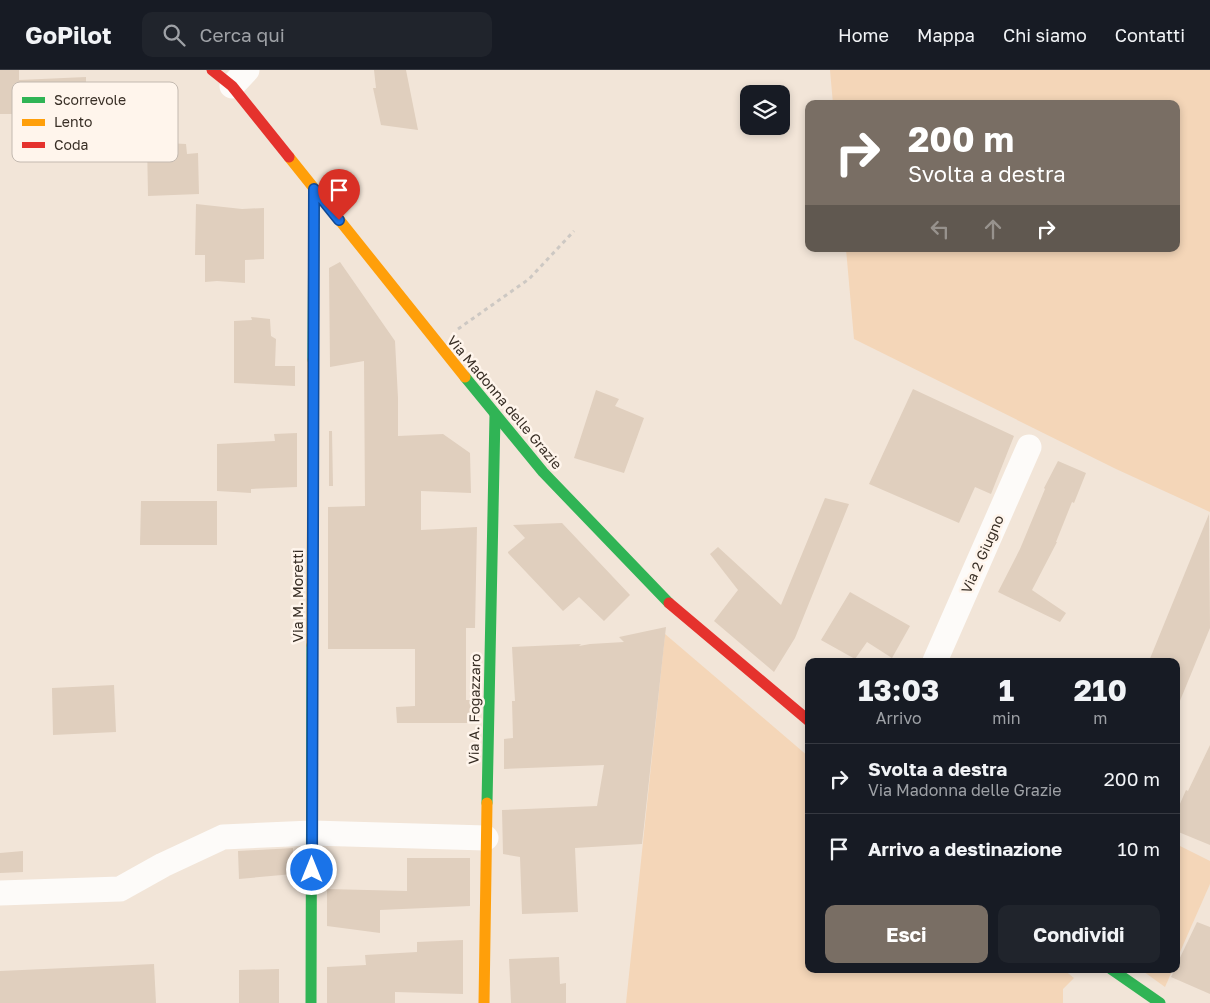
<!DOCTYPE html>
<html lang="it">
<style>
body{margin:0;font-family:"Golos Text",sans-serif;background:#20242c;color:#f1f3f6;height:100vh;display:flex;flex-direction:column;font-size:19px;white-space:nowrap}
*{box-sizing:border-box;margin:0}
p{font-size:16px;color:#9ea1a6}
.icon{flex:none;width:28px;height:28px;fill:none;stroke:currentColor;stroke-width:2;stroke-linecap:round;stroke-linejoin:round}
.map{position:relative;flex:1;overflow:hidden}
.sheet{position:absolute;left:805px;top:588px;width:375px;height:315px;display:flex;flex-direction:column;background:#171b24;border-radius:10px;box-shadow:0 2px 8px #0003}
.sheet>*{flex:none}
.top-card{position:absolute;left:805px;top:30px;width:375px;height:152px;border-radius:10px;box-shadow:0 2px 8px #0003;background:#796e64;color:#fff;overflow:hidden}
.tools{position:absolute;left:740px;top:15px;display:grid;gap:10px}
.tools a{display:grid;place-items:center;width:50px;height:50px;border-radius:10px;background:#171b24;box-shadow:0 2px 8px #0003;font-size:25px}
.pin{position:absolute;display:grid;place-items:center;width:42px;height:42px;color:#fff;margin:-51px -21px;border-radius:50% 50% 50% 0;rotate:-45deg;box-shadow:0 0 5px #0007}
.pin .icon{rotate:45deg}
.me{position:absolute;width:55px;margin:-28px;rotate:0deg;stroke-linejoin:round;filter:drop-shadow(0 0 4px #0008)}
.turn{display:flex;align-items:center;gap:18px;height:105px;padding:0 20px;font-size:22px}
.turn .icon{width:65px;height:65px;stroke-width:2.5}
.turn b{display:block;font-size:35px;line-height:42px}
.lanes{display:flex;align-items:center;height:48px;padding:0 20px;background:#0003;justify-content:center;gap:25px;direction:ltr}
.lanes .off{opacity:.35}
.eta{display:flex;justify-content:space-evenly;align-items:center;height:85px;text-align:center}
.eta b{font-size:30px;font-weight:700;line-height:35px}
.action{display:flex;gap:10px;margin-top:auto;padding:10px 20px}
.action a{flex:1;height:58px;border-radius:10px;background:#796e64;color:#fff;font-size:20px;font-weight:700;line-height:58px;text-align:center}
.action a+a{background:#20242c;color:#f1f3f6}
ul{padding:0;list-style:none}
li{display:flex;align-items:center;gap:15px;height:70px;padding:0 20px;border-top:1px solid #363941}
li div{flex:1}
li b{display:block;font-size:19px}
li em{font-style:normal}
header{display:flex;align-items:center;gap:30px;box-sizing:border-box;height:70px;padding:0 25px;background:#171b24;border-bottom:1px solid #363941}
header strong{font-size:24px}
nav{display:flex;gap:28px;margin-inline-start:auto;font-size:18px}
.search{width:350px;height:45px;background:#20242c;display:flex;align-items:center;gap:12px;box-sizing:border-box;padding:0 18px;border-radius:10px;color:#9ea1a6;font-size:19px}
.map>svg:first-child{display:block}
.green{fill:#f4d6b8}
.building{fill:#e0cfbe}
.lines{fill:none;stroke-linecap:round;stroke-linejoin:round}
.path{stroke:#cdc8c3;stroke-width:3;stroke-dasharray:4 4;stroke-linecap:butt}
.street{stroke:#fdfbf9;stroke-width:25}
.fast{stroke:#30b455;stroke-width:11}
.slow{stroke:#ff9f0a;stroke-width:11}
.jam{stroke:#e5322d;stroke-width:11}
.route-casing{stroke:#114b97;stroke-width:12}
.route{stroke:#1a73e8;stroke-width:9}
.labels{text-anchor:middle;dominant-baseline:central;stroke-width:5;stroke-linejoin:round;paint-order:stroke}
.street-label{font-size:14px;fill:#382e25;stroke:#fff5ec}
.key{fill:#fff5ec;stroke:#c3b9b0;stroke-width:1}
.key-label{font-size:14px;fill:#382e25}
</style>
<header>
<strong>GoPilot</strong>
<div class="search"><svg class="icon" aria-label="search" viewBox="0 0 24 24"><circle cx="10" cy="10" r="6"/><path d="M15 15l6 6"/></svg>Cerca qui</div>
<nav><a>Home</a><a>Mappa</a><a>Chi siamo</a><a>Contatti</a></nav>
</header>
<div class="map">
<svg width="1210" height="933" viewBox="0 0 1210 933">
<rect width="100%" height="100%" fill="#f2e5d8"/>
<!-- green -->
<g class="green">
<polygon points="830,0 1210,0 1210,442 1116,399 854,269 846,179 1176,179 1176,34 833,34"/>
<polygon points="665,564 809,687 809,899 1063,899 1074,908 1063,919 1063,933 626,933"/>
<polygon points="1176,774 1210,791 1210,814 1176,891"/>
<polygon points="1140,899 1173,899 1165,917"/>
</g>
<!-- building -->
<g class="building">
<polygon points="0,0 19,0 19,10 86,7 86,21 108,19 109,67 76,65 76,51 48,49 48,44 0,44"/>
<polygon points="374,0 406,0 418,60 381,55 373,18 376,18"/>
<polygon points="147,72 186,74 187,84 198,83 199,124 148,126"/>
<polygon points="196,134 242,139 264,138 264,189 245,190 245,213 217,211 205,212 205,185 195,185"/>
<polygon points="340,192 395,271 398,328 398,366 443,364 470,383 471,423 421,421 421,460 477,457 475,558 466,558 466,630 473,630 473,653 397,653 396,637 415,636 415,579 328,579 328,437 365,436 364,291 330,297 329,198"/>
<polygon points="251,247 270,249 271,266 276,269 275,296 295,296 295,316 234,313 234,251 252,250"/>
<polygon points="913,319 1014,366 991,424 975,417 959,453 869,414"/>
<polygon points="596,320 619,329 615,336 644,348 624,403 574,388"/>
<polygon points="329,361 332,361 333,416 329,416"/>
<polygon points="297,363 297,417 251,419 251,423 217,421 217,374 275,371 274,364"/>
<polygon points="1058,391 1086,403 1074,433 1072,432 1056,472 1057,472 1032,520 1066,543 1060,552 998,522 1020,479 1045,419 1044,418"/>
<polygon points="825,428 849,434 795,568 774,602 714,551 738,520 710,484 718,477 781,535"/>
<polygon points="141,431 217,431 217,475 140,475"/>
<polygon points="1209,444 1210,558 1177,638 1176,591 1149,591"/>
<polygon points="562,453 630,525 604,551 579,527 563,541 508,483 508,482 525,468 513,455"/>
<polygon points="850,522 910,556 892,588 867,572 855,589 821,570"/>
<polygon points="666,557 642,774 575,778 578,842 522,844 520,787 503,784 502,740 597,736 604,695 504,699 504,669 513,668 512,631 515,631 512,577 581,574 579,576 590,574 624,572 619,567"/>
<polygon points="114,615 116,662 53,665 52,618"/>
<polygon points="1210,675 1210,775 1176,761 1176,743 1186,720 1188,721"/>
<polygon points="293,778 293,804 239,809 238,781"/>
<polygon points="23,781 23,802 0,803 0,783"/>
<polygon points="407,788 470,788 470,836 380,840 380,863 327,856 327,819 407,821"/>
<polygon points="1197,852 1210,857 1210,924 1171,907 1175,899 1176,899 1176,896"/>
<polygon points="463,870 463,924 395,922 395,933 327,933 327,897 366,895 365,885 417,882 417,872"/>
<polygon points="559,887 560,914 566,913 566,933 511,933 509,889"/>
<polygon points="154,894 156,933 0,933 0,901"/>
<polygon points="279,899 279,933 239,933 239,900"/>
</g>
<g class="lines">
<!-- path -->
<polyline class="path" points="458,259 529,209 574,161"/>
<!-- street -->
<g class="street">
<polyline points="232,16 247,0"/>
<polyline points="935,591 1029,377"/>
<polyline points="0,823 120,819 163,795 223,767 312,763 486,768"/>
</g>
<!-- fast -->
<g class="fast">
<polyline points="313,290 314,119"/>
<polyline points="465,307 543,402 669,533"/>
<polyline points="487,733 495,345"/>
<polyline points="1111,899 1160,933"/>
<polyline points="311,933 312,575"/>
</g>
<!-- slow -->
<g class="slow">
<polyline points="289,87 465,307"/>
<polyline points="312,575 313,290"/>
<polyline points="484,933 487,733"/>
</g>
<!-- jam -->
<g class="jam">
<polyline points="212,0 232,16 289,87"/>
<polyline points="669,533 809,651"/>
</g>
</g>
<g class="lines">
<!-- route casing -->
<g class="route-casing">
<polyline id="route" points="312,800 314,119 339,150"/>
</g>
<!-- route -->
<use href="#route" class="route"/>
</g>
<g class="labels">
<!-- street labels -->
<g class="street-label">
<text transform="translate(505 332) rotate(50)">Via Madonna delle Grazie</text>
<text transform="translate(982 484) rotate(-66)">Via 2 Giugno</text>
<text transform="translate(297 526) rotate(-90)">Via M. Moretti</text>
<text transform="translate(474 639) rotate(-89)">Via A. Fogazzaro</text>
</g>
</g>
<!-- legend -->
<rect x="12" y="12" width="166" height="80" rx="8" class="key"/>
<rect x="22" y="27" width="23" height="6" fill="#30b455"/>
<rect x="22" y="49" width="23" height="7" fill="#ff9f0a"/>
<rect x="22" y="72" width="23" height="6" fill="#e5322d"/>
<g class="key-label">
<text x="54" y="35">Scorrevole</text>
<text x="54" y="57">Lento</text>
<text x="54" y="80">Coda</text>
</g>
</svg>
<div class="tools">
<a><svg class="icon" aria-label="layers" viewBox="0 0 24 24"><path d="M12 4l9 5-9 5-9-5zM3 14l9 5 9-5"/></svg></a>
</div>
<div class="pin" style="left:339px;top:150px;background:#d93025"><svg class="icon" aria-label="arrive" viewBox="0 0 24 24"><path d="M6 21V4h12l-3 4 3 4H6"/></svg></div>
<svg class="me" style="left:312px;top:800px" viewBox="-20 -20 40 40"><circle r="17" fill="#1a73e8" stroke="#fff" stroke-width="3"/><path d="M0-11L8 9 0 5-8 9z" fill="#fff"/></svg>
<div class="top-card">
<div class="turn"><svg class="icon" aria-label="right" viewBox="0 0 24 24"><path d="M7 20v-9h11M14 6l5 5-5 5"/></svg><div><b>200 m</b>Svolta a destra</div></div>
<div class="lanes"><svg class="icon off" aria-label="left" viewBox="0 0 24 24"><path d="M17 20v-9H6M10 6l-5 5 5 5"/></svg><svg class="icon off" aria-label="ahead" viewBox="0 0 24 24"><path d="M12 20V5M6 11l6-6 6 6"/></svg><svg class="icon" aria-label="right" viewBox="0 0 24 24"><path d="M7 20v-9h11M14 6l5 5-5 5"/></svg></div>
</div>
<section class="sheet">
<div class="eta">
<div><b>13:03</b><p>Arrivo</p></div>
<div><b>1</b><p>min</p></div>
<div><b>210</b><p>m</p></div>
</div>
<ul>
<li><svg class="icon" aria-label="right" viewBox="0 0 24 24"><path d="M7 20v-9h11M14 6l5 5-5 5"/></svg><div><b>Svolta a destra</b><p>Via Madonna delle Grazie</p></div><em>200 m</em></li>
<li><svg class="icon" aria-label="arrive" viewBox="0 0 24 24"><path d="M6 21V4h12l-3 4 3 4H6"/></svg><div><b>Arrivo a destinazione</b></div><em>10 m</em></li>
</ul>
<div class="action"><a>Esci</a><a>Condividi</a></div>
</section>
</div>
